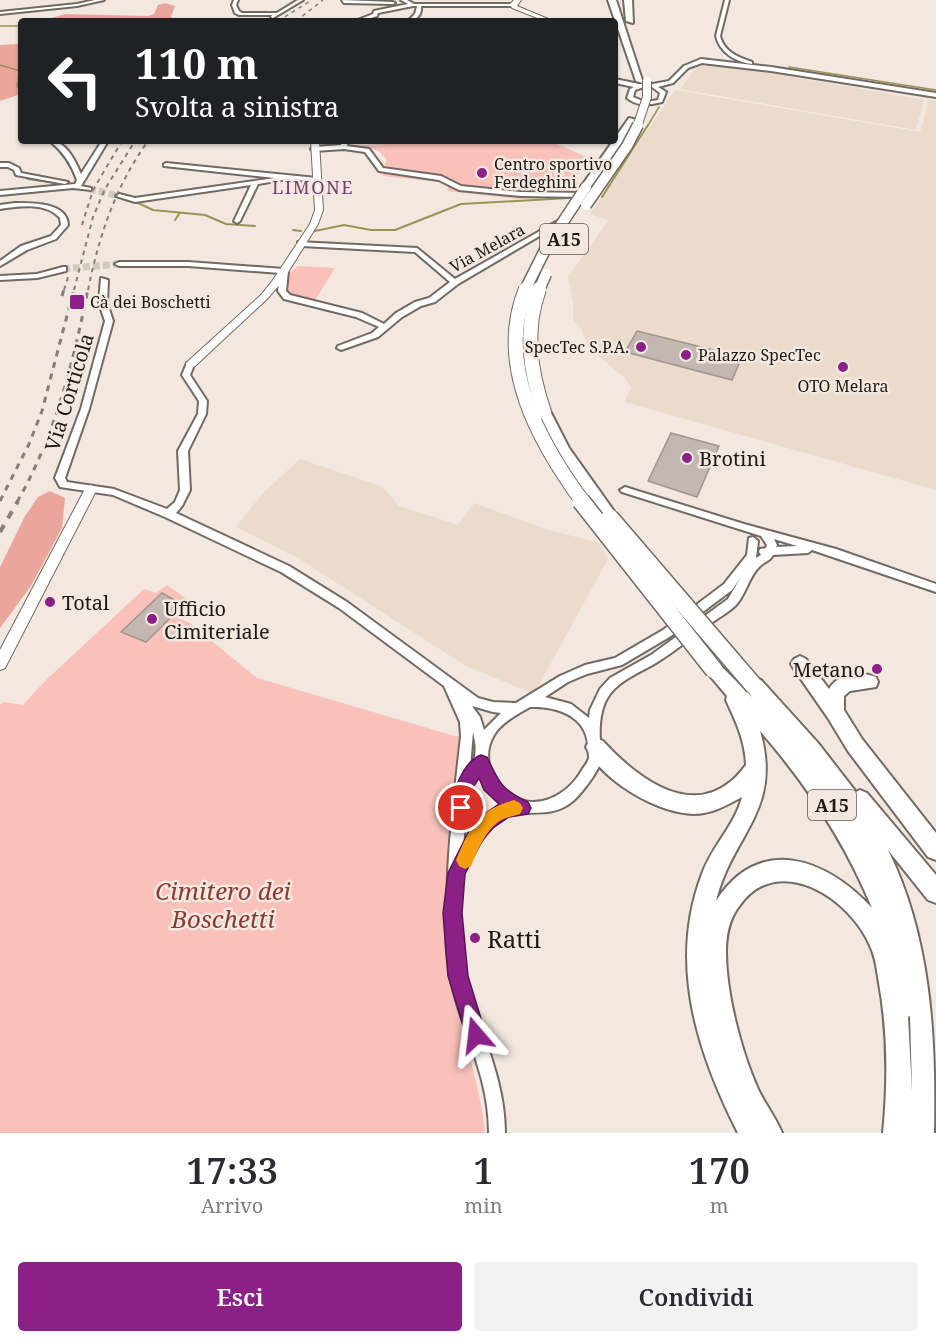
<!DOCTYPE html>
<html lang="it">
<meta charset="utf-8">
<style>
body{margin:0;font-family:"Noto Serif",serif;background:#f2f2f3;color:#2b2b33;height:100vh;display:flex;flex-direction:column;font-size:22px;white-space:nowrap}
*{box-sizing:border-box;margin:0}
p{font-size:20px;color:#7c7c81}
.icon{flex:none;width:33px;height:33px;fill:none;stroke:currentColor;stroke-width:2;stroke-linecap:round;stroke-linejoin:round}
.map{position:relative;height:1133px;overflow:hidden}
.panel{display:flex;flex-direction:column;background:#fff;flex:1}
.panel>*{flex:none}
.hud{position:absolute;left:18px;top:18px;width:600px;height:126px;border-radius:6px;box-shadow:0 2px 4px #0004;background:#202124;color:#fff;overflow:hidden}
.pin{position:absolute;display:grid;place-items:center;width:51px;height:51px;color:#fff;margin:-26px;border:3px solid #fff;border-radius:50%;box-shadow:0 2px 6px #0007}
.me{position:absolute;width:66px;margin:-33px;rotate:343deg;stroke-linejoin:round;filter:drop-shadow(0 0 4px #0008)}
.turn{display:flex;align-items:center;gap:21px;height:126px;padding:0 18px;font-size:27px}
.turn .icon{width:78px;height:78px;stroke-width:2.5}
.turn b{display:block;font-size:42px;line-height:51px}
.eta{display:flex;justify-content:space-evenly;align-items:center;height:102px;text-align:center}
.eta b{font-size:36px;font-weight:600;line-height:42px}
.cta{display:flex;gap:12px;margin-top:auto;padding:12px 18px}
.cta a{flex:1;height:69px;border-radius:6px;background:#8b2186;color:#fff;font-size:24px;font-weight:600;line-height:69px;text-align:center}
.cta a+a{background:#f2f2f3;color:#2b2b33}
.map>svg:first-child{display:block}
.built{fill:#eadbcc}
.green{fill:#f9c1ba}
.forest{fill:#eba69c}
.lines{fill:none;stroke-linecap:round;stroke-linejoin:round}
.stream-far1{stroke:#999455;stroke-width:1.5}
.stream{stroke:#999455;stroke-width:2}
.building{fill:#c3b7b2;stroke:#a19590;stroke-width:1.5}
.minor-tunnel{stroke:#d2c9c1;stroke-width:7;stroke-dasharray:7 3;stroke-linecap:butt}
.minor-casing{stroke:#736a62;stroke-width:4}
.major-casing{stroke:#736a62;stroke-width:2}
.highway-casing{stroke:#736a62;stroke-width:4}
.minor{fill:#fff;fill-rule:evenodd}
.major{fill:#fff;fill-rule:evenodd}
.highway{fill:#fff;fill-rule:evenodd}
.rail-far3{stroke:#867f79;stroke-width:1.5;stroke-dasharray:4 4;stroke-linecap:butt}
.rail-far2{stroke:#867f79;stroke-width:2;stroke-dasharray:4.5 4.5;stroke-linecap:butt}
.rail-far1{stroke:#867f79;stroke-width:3;stroke-dasharray:6 6;stroke-linecap:butt}
.rail{stroke:#867f79;stroke-width:4;stroke-dasharray:8 8;stroke-linecap:butt}
.highway-bridge-far3-casing{stroke:#736a62;stroke-width:10;stroke-linecap:butt}
.highway-bridge-far2-casing{stroke:#736a62;stroke-width:13;stroke-linecap:butt}
.highway-bridge-far1-casing{stroke:#736a62;stroke-width:16;stroke-linecap:butt}
.highway-bridge-casing{stroke:#736a62;stroke-width:20;stroke-linecap:butt}
.highway-bridge-far3{stroke:#fff;stroke-width:8}
.highway-bridge-far2{stroke:#fff;stroke-width:10}
.highway-bridge-far1{stroke:#fff;stroke-width:14}
.highway-bridge{stroke:#fff;stroke-width:17}
.route{fill:#8b2186;stroke:#5a1557;stroke-width:1.5}
.slow{fill:#f59e0b}
.poi-dot{fill:#8b2186;stroke:#f2e8df;stroke-width:2}
.labels{text-anchor:middle;dominant-baseline:central;stroke-width:5;stroke-linejoin:round;paint-order:stroke}
.far-poi-label{font-size:16px;fill:#1d1916;stroke:#f2e8df;text-anchor:start}
.far-street-label{font-size:16px;fill:#1d1916;stroke:#f2e8df}
.far-neighbourhood-label{font-size:18px;letter-spacing:1.5px;fill:#743f70;stroke:#f2e8df}
.shield{fill:#f2e8df;stroke:#5d5752;stroke-width:1.5}
.shield-label{font-size:18px;font-weight:bold;fill:#1d1916}
.street-label{font-size:20px;fill:#1d1916;stroke:#f2e8df}
.poi-label{font-size:20px;fill:#1d1916;stroke:#f2e8df;text-anchor:start}
.near-park-label{font-size:24px;font-style:italic;fill:#8c3932;stroke:#f2e8df}
.near-poi-label{font-size:24px;fill:#1d1916;stroke:#f2e8df;text-anchor:start}
</style>
<div class="map">
<svg width="936" height="1133" viewBox="0 0 936 1133">
<rect width="100%" height="100%" fill="#f2e8df"/>
<!-- built -->
<g class="built">
<polygon points="712,64 723,65 924,100 916,130 680,89 696,68"/>
<polygon points="675,90 920,132 929,100 936,101 936,490 625,402 631,387 625,378 588,347 582,330 573,319 573,302 568,277 609,220 590,214"/>
<polygon points="300,459 383,487 399,506 458,525 474,503 549,530 599,543 608,559 534,694 466,666 298,558 236,527 262,494"/>
</g>
<!-- green -->
<g class="green">
<polygon points="361,141 550,141 589,158 570,186 574,188 568,198 519,199 447,191 450,183 382,176 389,167 384,166 387,160 379,151 360,145 386,146 359,143"/>
<polygon points="298,266 335,268 314,302 285,292 287,275"/>
<path d="M167 585 191 602 176 617 190 623 257 678 455 736H464C455 816 438 901 451 982 460 1033 480 1079 485 1133H0V705L4 702 23 705 44 682 144 589 156 593Z"/>
</g>
<!-- forest -->
<g class="forest">
<polygon points="165,3 175,6 171,17 180,21 41,21 65,14 148,16 154,14 158,5"/>
<polygon points="21,44 21,94 0,101 0,45"/>
<polygon points="50,491 65,498 62,528 31,586 0,628 0,567 25,516 38,497"/>
</g>
<g class="lines">
<!-- stream-far1 -->
<g class="stream-far1">
<polyline points="163,21 166,21"/>
<polyline points="0,26 21,26"/>
<polyline points="0,65 20,71 17,86 21,91"/>
<polyline points="789,67 936,90"/>
<polyline points="647,127 659,107"/>
</g>
<!-- stream -->
<g class="stream">
<polyline points="0,166 10,168 28,179 64,184"/>
<polyline points="602,197 648,125"/>
<polyline points="136,202 153,210 205,215 226,224 255,226"/>
<polyline points="175,220 179,214"/>
<polyline points="293,230 301,231"/>
<polyline points="315,231 344,225 371,230 395,230 461,204 569,198"/>
</g>
</g>
<!-- building -->
<g class="building">
<polygon points="637,331 742,357 732,380 625,352"/>
<polygon points="671,433 719,446 697,497 648,481"/>
<polygon points="162,593 183,605 146,642 121,632"/>
</g>
<g class="lines">
<!-- minor-tunnel -->
<g class="minor-tunnel">
<polyline points="89,189 119,196"/>
<polyline points="63,269 119,264"/>
</g>
<!-- minor casing -->
<g class="minor-casing">
<g id="minor">
<polygon points="95,0 104,0 77,6 0,14 0,12 77,4"/>
<polygon points="234,0 238,0 236,5 239,11 242,13 277,13 298,0 303,0 273,18 271,17 272,15 239,15 235,13 232,5"/>
<polygon points="342,0 393,2 395,3 393,4 344,3"/>
<path d="M401 0H407L414 4H513L515 5 513 6H421C422 15 416 21 408 21L415 14 417 6H413L378 13 377 16 362 21H355L373 14 374 11 408 4Z"/>
<path d="M725 0H729L720 36C724 52 738 57 752 62V64C736 62 720 53 716 36Z"/>
<path d="M701 59 771 67 936 93V97L771 71 702 63 688 68 673 83 658 87 666 92 662 102C649 105 638 107 627 98L630 89 634 87 615 83V79L639 84H653L669 81 684 66ZM644 87H652L660 93 658 100 645 102 633 97 635 90Z"/>
<polygon points="631,128 634,130 586,199 582,199 581,197 521,196 459,190 439,180 379,171 365,152 344,149 314,151 311,149 314,147 341,145 342,141 348,141 347,146 369,149 383,168 441,176 461,186 521,192 584,193 629,129"/>
<path d="M50 141C66 141 75 160 81 174L102 141H108L81 186 91 188V190L73 188 0 195V191L75 184 77 180C71 163 63 152 50 141Z"/>
<polygon points="0,163 9,163 19,168 21,173 68,182 65,184 16,175 14,170 8,167 0,167"/>
<polygon points="166,163 317,178 320,180 317,182 288,179 258,184 240,221 237,223 234,221 251,185 135,202 116,196 119,194 135,198 275,178 164,166 164,164"/>
<path d="M15 203C32 203 67 202 68 225L56 239 27 250 0 266V261L21 246 51 236 61 225 60 218C46 202 18 206 0 209V205Z"/>
<polygon points="563,218 566,220 565,221 458,284 435,302 421,306 402,317 378,337 341,350 337,348 338,346 372,333 379,327 356,317 284,299 278,291 280,273 188,266 119,266 115,264 119,262 188,262 284,269 288,271 286,291 290,295 362,313 384,324 396,313 415,302 429,298 450,282 415,252 301,246 298,246 298,242 417,248 455,279"/>
<polygon points="63,267 66,267 66,271 37,278 0,280 0,276 37,274"/>
<path d="M101 278 108 280 107 303 113 321 89 409 65 478 67 482 114 489 167 509 175 502 180 490 178 451 198 414 199 401 182 375 187 363H193L194 365 190 375 207 401 206 414 188 451 190 490 182 506 176 513 289 566 347 602 478 698 493 702 516 703 560 676 585 665 615 658 663 630 724 584 747 555 749 538 753 537 758 541 756 558 761 555 759 552 760 549 766 548 767 545 761 536 622 492 620 490 625 487 744 524 836 549 936 584V592L812 550 808 553 773 555C770 561 764 562 760 566 749 576 746 594 736 605 729 612 718 618 710 624 693 636 677 650 659 661 642 672 622 678 610 694 600 707 599 726 600 742 600 747 602 755 601 760 599 771 582 793 573 801 552 819 531 809 508 815 491 820 465 863 462 880 456 917 460 961 471 997 485 1043 505 1084 505 1133H489C489 1070 458 1027 449 969 444 937 447 905 448 873 450 827 456 782 461 736L460 722 444 686 339 608 281 572 165 517 113 495 60 487 55 478 81 409 105 321 99 303ZM774 539 797 546 776 547 777 545ZM741 577 728 599 651 655 610 678 600 689 590 710 589 718 571 704 545 697 568 682 587 674 622 665 671 636 732 590ZM472 706 493 712 501 713 484 730 480 717ZM530 707C555 706 586 715 588 745 588 749 589 754 589 758 588 762 584 767 582 770 568 795 536 813 510 794 491 780 481 757 494 735 502 722 518 714 530 707ZM473 732C476 745 478 755 470 767ZM480 774 492 794 503 804C483 814 473 828 463 847L468 792Z"/>
</g>
</g>
<!-- major casing -->
<g class="major-casing">
<g id="major">
<polygon points="514,0 521,0 517,6 553,21 545,21 512,8 510,4"/>
<polygon points="311,141 319,141 323,210 318,224 282,282 267,299 194,367 186,367 186,363 261,295 273,280 310,224 315,210"/>
<polygon points="91,485 97,489 5,668 0,670 0,650 85,489"/>
</g>
</g>
<!-- highway casing -->
<g class="highway-casing">
<g id="highway">
<polygon points="608,0 616,0 643,83 636,81"/>
<polygon points="624,0 632,0 633,23 626,21"/>
<polygon points="629,118 637,120 590,189 582,189 581,187"/>
<polygon points="544,408 549,409 569,448 616,514 618,518 616,522 604,522 555,449 537,412"/>
<path d="M800 656 806 659 829 689C837 674 860 671 876 677L878 682 876 687 850 691 844 696V710L862 739 936 833V860L928 857 848 751 828 718 794 669 791 664 794 659Z"/>
<path d="M714 662 720 665 752 697 745 686 747 680 754 678 761 680 818 743 856 792 860 790 867 793 936 875V903L928 900 888 850C931 938 936 1036 934 1133H883C888 1082 888 1033 879 983 877 972 876 959 871 948 852 899 779 851 740 905 729 919 726 934 726 952 726 993 741 1051 758 1089 765 1104 776 1118 782 1133H738C697 1052 668 963 702 874 712 846 735 825 742 797 727 805 712 814 694 814 657 813 602 781 586 747L589 741 596 738 603 741C632 773 686 818 730 782 736 778 741 771 746 765 745 740 736 722 726 700L727 696 705 670 708 665ZM760 731C807 785 845 842 872 908 826 858 759 834 716 901 732 834 783 811 760 731ZM910 1016 912 1088V1091L908 1017Z"/>
</g>
</g>
<!-- minor -->
<use href="#minor" class="minor"/>
<!-- major -->
<use href="#major" class="major"/>
<!-- highway -->
<use href="#highway" class="highway"/>
<!-- rail-far3 -->
<g class="rail-far3">
<polyline points="278,21 312,0"/>
<polyline points="296,21 323,0"/>
</g>
<!-- rail-far2 -->
<g class="rail-far2">
<polyline points="82,225 93,190 122,141"/>
<polyline points="64,290 69,274"/>
<polyline points="74,290 93,217 105,189 135,141"/>
<path d="M88 290C99 236 115 187 148 141"/>
</g>
<!-- rail-far1 -->
<g class="rail-far1">
<polyline points="62,296 64,289"/>
<polyline points="0,501 29,444 42,411 74,289"/>
<path d="M17 502C55 436 73 364 88 289"/>
</g>
<!-- rail -->
<polyline class="rail" points="0,532 18,501"/>
<!-- highway-bridge-far3 casing -->
<g class="highway-bridge-far3-casing">
<polyline id="highway-bridge-far3" points="637,127 647,97 647,81"/>
</g>
<!-- highway-bridge-far2 casing -->
<g class="highway-bridge-far2-casing">
<g id="highway-bridge-far2">
<polyline points="586,205 627,146 638,125"/>
<polyline points="525,290 547,246 586,187"/>
<polyline points="539,290 546,274"/>
</g>
</g>
<!-- highway-bridge-far1 casing -->
<g class="highway-bridge-far1-casing">
<g id="highway-bridge-far1">
<path d="M526 289C495 364 539 442 583 502"/>
<path d="M539 289C524 330 530 371 544 412"/>
</g>
</g>
<!-- highway-bridge casing -->
<g class="highway-bridge-casing">
<g id="highway-bridge">
<polyline points="581,501 714,670"/>
<polyline points="610,518 754,686"/>
</g>
</g>
<!-- highway-bridge-far3 -->
<use href="#highway-bridge-far3" class="highway-bridge-far3"/>
<!-- highway-bridge-far2 -->
<use href="#highway-bridge-far2" class="highway-bridge-far2"/>
<!-- highway-bridge-far1 -->
<use href="#highway-bridge-far1" class="highway-bridge-far1"/>
<!-- highway-bridge -->
<use href="#highway-bridge" class="highway-bridge"/>
</g>
<!-- route -->
<path class="route" d="M481 755 487 757C499 783 502 790 528 802L531 808 528 814 509 817 493 828 483 839 465 874 462 913 468 976 486 1035 483 1042 476 1045 469 1042 466 1035 448 976 443 913 448 873 471 827 480 817 499 804 484 790 479 778 470 792 467 813 461 816 455 813C448 796 464 761 481 755Z"/>
<!-- slow -->
<path class="slow" d="M514 800 520 803 523 808 520 814C514 816 507 817 501 820 485 830 478 850 471 866L465 869 459 866 456 860C471 825 477 811 514 800Z"/>
<!-- markers -->
<g class="poi-dot">
<circle cx="482" cy="173" r="6"/>
<rect x="69" y="294" width="16" height="16" rx="3"/>
<circle cx="641" cy="347" r="6"/>
<circle cx="686" cy="355" r="6"/>
<circle cx="843" cy="367" r="6"/>
<circle cx="687" cy="458" r="6"/>
<circle cx="50" cy="602" r="6"/>
<circle cx="152" cy="619" r="6"/>
<circle cx="877" cy="669" r="6"/>
<circle cx="475" cy="938" r="6"/>
</g>
<g class="labels">
<!-- far-poi labels -->
<g class="far-poi-label">
<text x="494" y="164">Centro sportivo<tspan x="494" dy="18">Ferdeghini</tspan></text>
<text x="90" y="302">Cà dei Boschetti</text>
<text x="629" y="347" text-anchor="end">SpecTec S.P.A.</text>
<text x="698" y="355">Palazzo SpecTec</text>
<text x="843" y="386" text-anchor="middle">OTO Melara</text>
</g>
<!-- far-street labels -->
<g class="far-street-label">
<text transform="translate(487 248) rotate(-29)">Via Melara</text>
</g>
<!-- far-neighbourhood labels -->
<g class="far-neighbourhood-label">
<text x="313" y="187">LIMONE</text>
</g>
<!-- shield labels -->
<g class="shield">
<rect x="540" y="224" width="48" height="30" rx="4.5"/>
<rect x="808" y="790" width="48" height="30" rx="4.5"/>
</g>
<g class="shield-label">
<text x="564" y="239">A15</text>
<text x="832" y="805">A15</text>
</g>
<!-- street labels -->
<g class="street-label">
<text transform="translate(69 392) rotate(-73)">Via Corticola</text>
</g>
<!-- poi labels -->
<g class="poi-label">
<text x="699" y="458">Brotini</text>
<text x="62" y="602">Total</text>
<text x="164" y="608">Ufficio<tspan x="164" dy="23">Cimiteriale</tspan></text>
<text x="865" y="669" text-anchor="end">Metano</text>
</g>
<!-- near-park labels -->
<g class="near-park-label">
<text x="223" y="890">Cimitero dei<tspan x="223" dy="28">Boschetti</tspan></text>
</g>
<!-- near-poi labels -->
<g class="near-poi-label">
<text x="487" y="938">Ratti</text>
</g>
</g>
</svg>
<div class="pin" style="left:461px;top:808px;background:#d93025"><svg class="icon" aria-label="arrive" viewBox="0 0 24 24"><path d="M6 21V4h12l-3 4 3 4H6"/></svg></div>
<svg class="me" style="left:476px;top:1035px" viewBox="-20 -20 40 40"><path d="M0-17L14 15 0 8-14 15z" fill="#8b2186" stroke="#fff" stroke-width="4"/></svg>
<div class="hud">
<div class="turn"><svg class="icon" aria-label="left" viewBox="0 0 24 24"><path d="M17 20v-9H6M10 6l-5 5 5 5"/></svg><div><b>110 m</b>Svolta a sinistra</div></div>
</div>
</div>
<section class="panel">
<div class="eta">
<div><b>17:33</b><p>Arrivo</p></div>
<div><b>1</b><p>min</p></div>
<div><b>170</b><p>m</p></div>
</div>
<div class="cta"><a>Esci</a><a>Condividi</a></div>
</section>
